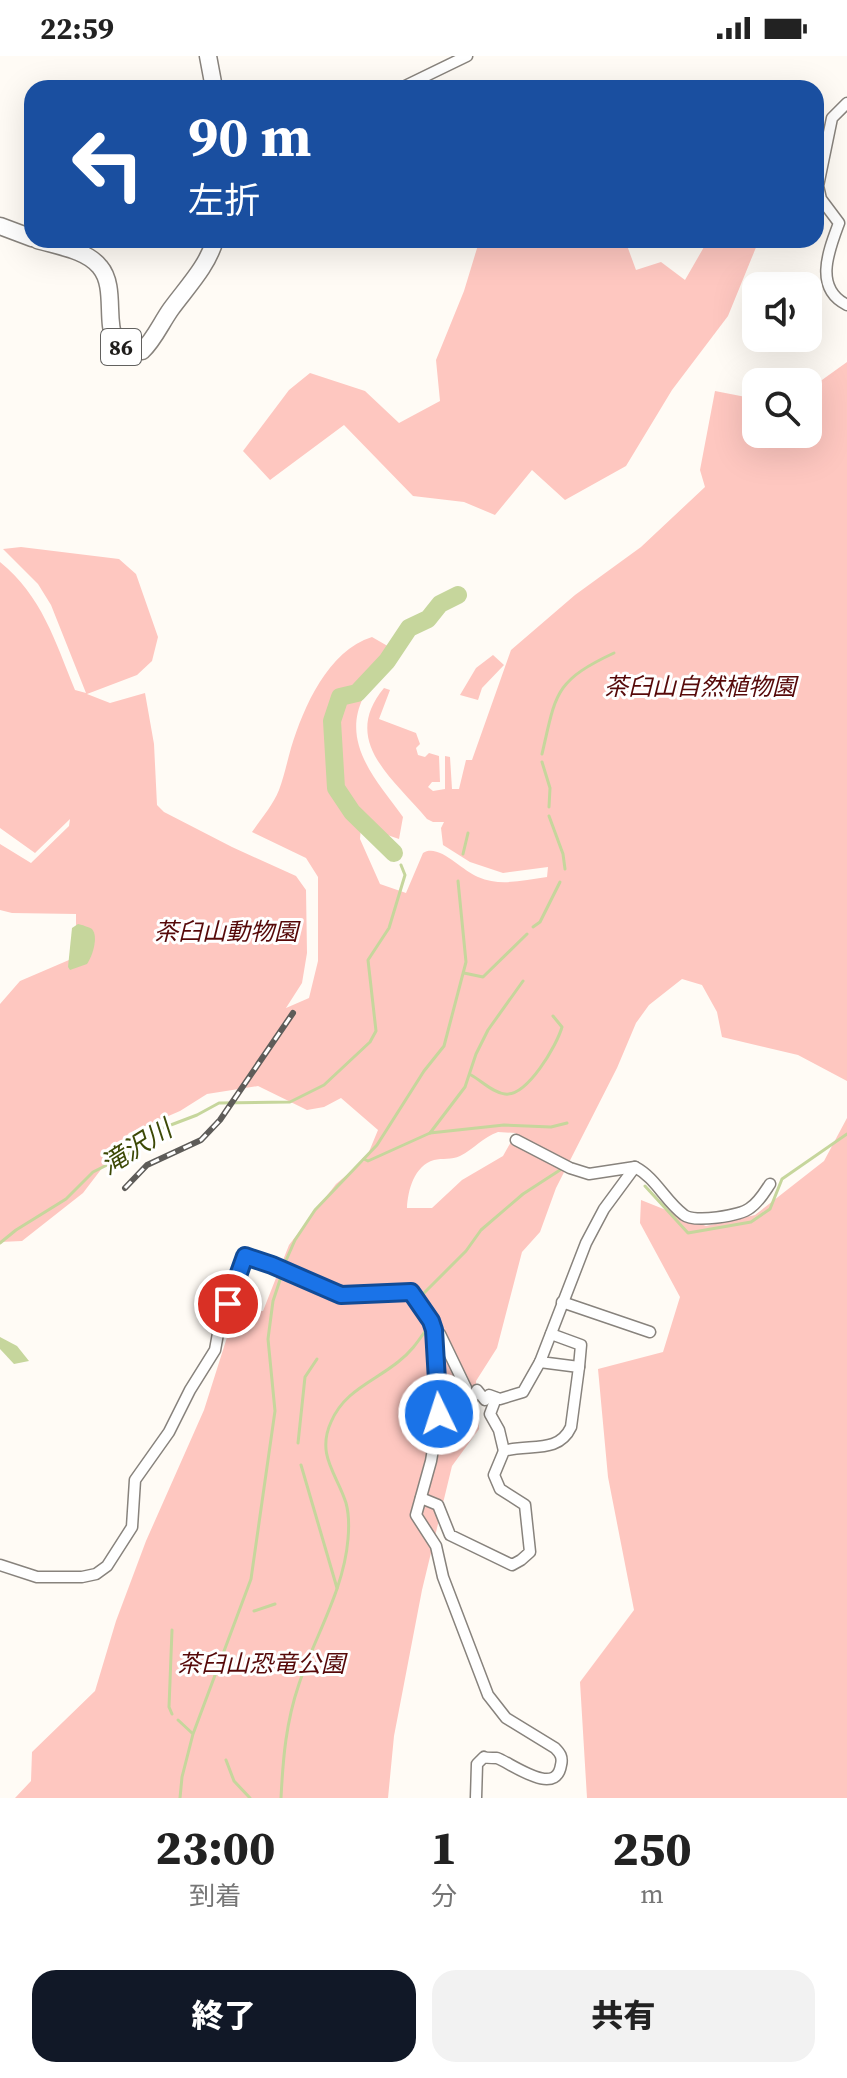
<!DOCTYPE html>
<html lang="ja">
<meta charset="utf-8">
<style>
body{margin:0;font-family:"Source Serif 4","Noto Sans JP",serif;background:#f2f2f2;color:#222;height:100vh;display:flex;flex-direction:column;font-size:30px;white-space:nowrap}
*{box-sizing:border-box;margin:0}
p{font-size:26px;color:#767676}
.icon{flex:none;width:44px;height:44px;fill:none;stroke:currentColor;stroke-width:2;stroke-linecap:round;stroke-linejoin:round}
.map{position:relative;height:1742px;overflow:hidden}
.details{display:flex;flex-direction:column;background:#fff;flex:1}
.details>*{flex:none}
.top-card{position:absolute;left:24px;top:24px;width:800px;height:168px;border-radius:24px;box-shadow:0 8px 32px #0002;background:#1a4fa0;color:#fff;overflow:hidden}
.controls{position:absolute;left:742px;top:216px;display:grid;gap:16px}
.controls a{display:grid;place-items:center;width:80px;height:80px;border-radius:16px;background:#fff;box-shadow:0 8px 32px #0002;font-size:40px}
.pin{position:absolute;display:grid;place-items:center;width:68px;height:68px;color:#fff;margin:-34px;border:4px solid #fff;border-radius:50%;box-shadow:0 2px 8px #0007}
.me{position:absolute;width:88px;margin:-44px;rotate:356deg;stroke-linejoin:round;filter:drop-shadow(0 0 6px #0008)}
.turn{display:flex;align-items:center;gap:28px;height:168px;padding:0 32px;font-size:36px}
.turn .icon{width:104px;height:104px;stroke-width:2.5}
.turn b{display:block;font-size:56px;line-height:68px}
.eta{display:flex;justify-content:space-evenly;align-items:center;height:136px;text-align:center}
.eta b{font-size:48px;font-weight:800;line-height:56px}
.cta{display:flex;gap:16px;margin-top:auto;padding:16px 32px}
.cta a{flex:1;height:92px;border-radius:24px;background:#111827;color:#fff;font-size:32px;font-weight:800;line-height:92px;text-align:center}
.cta a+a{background:#f2f2f2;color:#222}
.status{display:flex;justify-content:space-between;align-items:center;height:56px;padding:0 40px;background:#fff;direction:ltr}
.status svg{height:22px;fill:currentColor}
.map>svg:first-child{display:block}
.green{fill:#fec7c0;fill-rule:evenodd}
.water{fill:#c6d69c}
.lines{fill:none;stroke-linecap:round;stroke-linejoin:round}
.stream{stroke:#c6d69c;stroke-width:3}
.river{stroke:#c6d69c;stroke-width:18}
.street-casing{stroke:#88837d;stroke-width:13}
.primary-casing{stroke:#88837d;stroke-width:19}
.street{stroke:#fff;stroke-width:10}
.primary{stroke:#fff;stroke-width:16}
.rail-casing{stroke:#5e5c59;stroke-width:6}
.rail{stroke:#fff;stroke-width:3;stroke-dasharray:9;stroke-linecap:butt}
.route-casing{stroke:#114b97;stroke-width:20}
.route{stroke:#1a73e8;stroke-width:14}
.labels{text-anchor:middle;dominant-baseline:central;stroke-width:6;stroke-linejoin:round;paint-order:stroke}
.shield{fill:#fff;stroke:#62615f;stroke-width:2}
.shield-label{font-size:22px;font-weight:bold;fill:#1f1d1b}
.park-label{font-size:24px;font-style:italic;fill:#560909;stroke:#fff}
.water-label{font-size:26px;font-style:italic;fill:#3c4906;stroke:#fff}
</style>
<div class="status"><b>22:59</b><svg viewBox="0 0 49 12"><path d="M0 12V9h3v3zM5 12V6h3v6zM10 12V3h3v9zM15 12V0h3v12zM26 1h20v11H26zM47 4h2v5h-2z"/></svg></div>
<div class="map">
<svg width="847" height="1742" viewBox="0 0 847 1742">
<rect width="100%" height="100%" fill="#fffbf5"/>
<!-- green -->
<g class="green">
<polygon points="486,184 625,184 636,214 661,206 685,224 708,184 759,184 728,260 672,334 626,410 565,444 532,414 495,459 464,446 413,440 344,369 270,424 243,395 289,334 310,317 365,335 399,367 440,345 436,304 464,235 478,189"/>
<path d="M847 306V1025L798 999 722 981 717 956 702 929 682 923 649 949 636 967 617 1012 556 1132 540 1176 522 1196 497 1292 476 1325 479 1373 452 1410 422 1534 394 1680 388 1742H15L31 1725 32 1696 95 1635 116 1565 146 1485 204 1354 235 1256 263 1255 289 1189 336 1128 366 1103 378 1074 341 1042 324 1051 307 1054 258 1030 207 1038 180 1055 129 1077 83 1137 22 1185 0 1186V948L20 925 76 901V858L12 857 0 854V788L31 807 69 770 70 763 35 797 0 772V506C42 540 55 585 75 634L86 637 51 549 38 528 3 493 21 491 119 503 136 518 158 581 152 605 137 619 87 638 110 647 145 637 154 688 157 749 164 756 232 791 296 820 306 834 307 897 302 927 286 952 309 942 318 905V821L306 802 252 776C261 763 273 749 279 734 284 721 287 706 291 692 304 650 328 595 372 581L398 596C386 610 370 626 363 642 341 688 377 725 403 761L399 783 361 770 360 783 380 828 406 837 423 797C439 787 462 815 478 821 501 831 523 824 547 821L548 811 503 817 470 806 443 789 441 772 444 766H433L427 763C393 722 340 685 384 632L390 634 379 663 416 677 420 688 416 692 418 699 425 701 429 697 439 700 440 726H432L428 731 433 735 445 733V700L450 701 452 733H459L466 704H472L511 594 575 539 641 491 705 431 700 414 715 335 756 343V378H808V334ZM498 1076 516 1077 503 1100 462 1124 432 1152H407C408 1134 414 1110 434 1104 442 1102 452 1104 460 1100 474 1093 483 1081 498 1076Z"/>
<polygon points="493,599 504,609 482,632 478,644 460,639 476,612"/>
<polygon points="847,1062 847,1742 587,1742 580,1626 634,1554 608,1421 598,1313 663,1296 680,1241 640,1167 641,1144 706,1170 755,1159 824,1105"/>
</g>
<!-- water -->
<g class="water">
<path d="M78 868C80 868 91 872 92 873 99 881 92 901 87 908L70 914 68 911 72 872Z"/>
<polygon points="0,1281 17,1290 29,1305 14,1308 0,1293"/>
</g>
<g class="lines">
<!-- stream -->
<g class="stream">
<path d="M542 698C556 638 554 625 614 597"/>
<polyline points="542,706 550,732 549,751"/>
<polyline points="549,760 563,798 565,813"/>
<polyline points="463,798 468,777"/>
<polyline points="533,871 540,866 560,826"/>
<polyline points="464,917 483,921 527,878"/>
<path d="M471 1019C482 1025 493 1037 505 1038 527 1041 557 989 562 971L553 960"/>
<polyline points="430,1077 465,1031 476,998 488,974 523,925"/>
<polyline points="364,1103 368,1105 430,1077 504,1069 551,1071 567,1067"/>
<polyline points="645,1130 688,1177 751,1166 770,1153 782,1123 847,1078"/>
<polyline points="0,1187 16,1174 66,1143 93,1116 129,1098 155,1075 197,1059 219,1047 290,1046 324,1029 370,986 376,975 368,904 389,872 405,819 401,809"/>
<polyline points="284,1209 295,1184 315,1154 377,1089 424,1015 444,990 466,906 458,825"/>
<polyline points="423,1238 466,1195 481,1174 523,1138 560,1114"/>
<polyline points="298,1387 305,1321 317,1303"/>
<polyline points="301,1409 337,1532"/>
<polyline points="254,1555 275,1548"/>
<polyline points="172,1574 169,1651 172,1658"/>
<polyline points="178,1664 192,1677"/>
<polyline points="226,1704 234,1725 250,1742"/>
<polyline points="180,1742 182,1721 193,1678 251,1523 275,1355 268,1283 273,1245 282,1218"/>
<path d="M281 1742C283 1702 286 1666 299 1628 315 1580 344 1534 348 1483 349 1472 349 1458 346 1447 337 1418 316 1399 331 1366 344 1335 373 1326 398 1306 410 1297 417 1287 426 1274"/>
</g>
<!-- river -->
<polyline class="river" points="394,797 352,756 336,732 332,665 340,641 357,637 387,605 409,572 428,563 440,548 458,539"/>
<!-- street casing -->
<g class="street-casing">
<g id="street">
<polyline points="401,32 467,0"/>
<path d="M847 47 832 62 818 130 821 143 839 167C829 194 813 232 847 249"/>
<path d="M516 1084 570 1112 589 1118 635 1111C656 1122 665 1145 684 1159 694 1167 740 1160 750 1152 759 1146 764 1137 770 1128"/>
<polyline points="562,1246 650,1276"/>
<polyline points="434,1274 440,1278 466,1332 464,1346 470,1346 477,1334 485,1344 489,1339 500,1343 523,1336 540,1306"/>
<polyline points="551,1278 581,1289 579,1311"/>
<polyline points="496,1342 490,1358 499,1374 504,1395"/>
<path d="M421 1442 438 1449 450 1479 512 1509 521 1504 530 1496 525 1449 500 1433 494 1419 504 1395C528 1387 558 1399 571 1371L579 1311 540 1306 586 1187 604 1153 635 1111"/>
<path d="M0 1509 37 1521H82L96 1518 107 1510 132 1471 135 1424 169 1376 190 1334 215 1294 219 1272 245 1200 272 1209 341 1239 411 1236 431 1265 434 1274 439 1358 431 1405 416 1459 436 1490 443 1521 488 1639 506 1662 555 1692C560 1697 563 1701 561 1709 556 1742 511 1707 497 1702 495 1702 486 1702 484 1701L477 1708 476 1742"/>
</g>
</g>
<!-- primary casing -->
<g class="primary-casing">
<g id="primary">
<polyline points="208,0 214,32"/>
<polyline points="0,170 32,182"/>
<path d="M37 184C57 190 87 194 100 211 123 238 91 298 142 295 154 284 161 267 171 253 187 231 207 211 215 184"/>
</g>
</g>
<!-- street -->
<use href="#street" class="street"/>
<!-- primary -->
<use href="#primary" class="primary"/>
<!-- rail casing -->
<g class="rail-casing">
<polyline id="rail" points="125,1132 147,1109 201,1084 220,1064 293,957"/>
</g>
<!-- rail -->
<use href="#rail" class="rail"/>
</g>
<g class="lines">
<!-- route casing -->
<g class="route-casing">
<polyline id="route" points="228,1248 245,1200 272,1209 341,1239 411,1236 431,1265 434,1274 439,1358"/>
</g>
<!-- route -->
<use href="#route" class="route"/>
</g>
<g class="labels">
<!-- shield labels -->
<rect class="shield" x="101" y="273" width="40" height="36" rx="6"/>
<g class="shield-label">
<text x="121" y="291">86</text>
</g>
<!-- park labels -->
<g class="park-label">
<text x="700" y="630">茶臼山自然植物園</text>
<text x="226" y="875">茶臼山動物園</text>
<text x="261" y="1607">茶臼山恐竜公園</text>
</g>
<!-- water labels -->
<g class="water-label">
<text transform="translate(136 1091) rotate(-32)">滝沢川</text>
</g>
</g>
</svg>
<div class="controls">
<a><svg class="icon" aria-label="sound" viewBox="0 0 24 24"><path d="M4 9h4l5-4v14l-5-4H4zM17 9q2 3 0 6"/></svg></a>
<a><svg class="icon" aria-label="search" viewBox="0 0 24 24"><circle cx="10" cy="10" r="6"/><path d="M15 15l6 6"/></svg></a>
</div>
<div class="pin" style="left:228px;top:1248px;background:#d93025"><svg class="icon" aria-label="arrive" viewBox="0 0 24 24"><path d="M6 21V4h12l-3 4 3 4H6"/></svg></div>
<svg class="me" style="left:439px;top:1358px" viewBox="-20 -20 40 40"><circle r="17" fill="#1a73e8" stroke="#fff" stroke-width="3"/><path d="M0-11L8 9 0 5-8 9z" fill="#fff"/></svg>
<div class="top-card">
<div class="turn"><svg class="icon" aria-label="left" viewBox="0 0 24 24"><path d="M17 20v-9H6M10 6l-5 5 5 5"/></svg><div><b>90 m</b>左折</div></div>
</div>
</div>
<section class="details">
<div class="eta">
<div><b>23:00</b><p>到着</p></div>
<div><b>1</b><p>分</p></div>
<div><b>250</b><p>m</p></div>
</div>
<div class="cta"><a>終了</a><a>共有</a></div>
</section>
